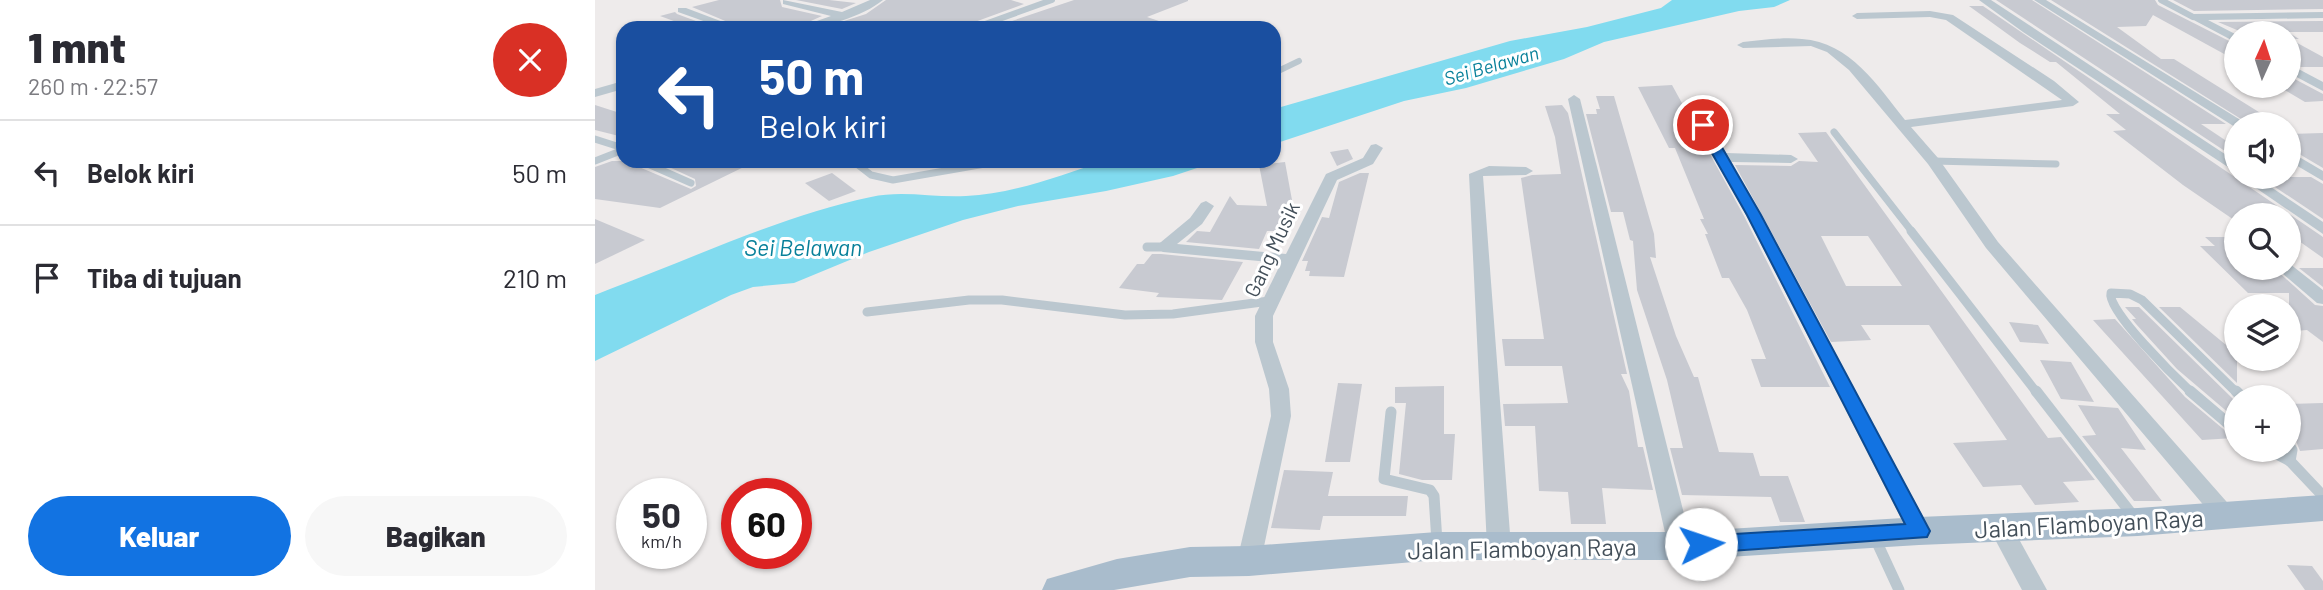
<!DOCTYPE html>
<html lang="id">
<meta charset="utf-8">
<style>
body{margin:0;font-family:Barlow,sans-serif;background:#f7f7f7;color:#2b2b33;height:100vh;display:flex;flex-direction:column;font-size:26px;white-space:nowrap}
*{box-sizing:border-box;margin:0}
p{font-size:23px;color:#7c7c81}
.icon{flex:none;width:38px;height:38px;fill:none;stroke:currentColor;stroke-width:2;stroke-linecap:round;stroke-linejoin:round}
.map{position:relative;flex:1;overflow:hidden}
.sheet{display:flex;flex-direction:column;background:#fff;width:595px}
.sheet>*{flex:none}
.guide{position:absolute;left:21px;top:21px;width:665px;height:147px;border-radius:21px;box-shadow:0 2px 5px #0004;background:#1a4fa0;color:#fff;overflow:hidden}
.needle{width:46px;rotate:3deg}
.controls{position:absolute;left:1629px;top:21px;display:grid;gap:14px}
.controls a{display:grid;place-items:center;width:77px;height:77px;border-radius:50%;background:#fff;box-shadow:0 2px 5px #0004;font-size:35px}
.speed{position:absolute;left:21px;top:478px;display:flex;gap:14px;font-size:35px;font-weight:700;text-align:center}
.speed>*{display:grid;place-content:center;width:91px;height:91px;border-radius:50%;background:#fff;box-shadow:0 2px 5px #0004;line-height:1}
.speed small{font-size:18px;font-weight:400}
.speed .limit{border:10px solid #d22;background:#fff;color:#111}
.pin{position:absolute;display:grid;place-items:center;width:60px;height:60px;color:#fff;margin:-30px;border:4px solid #fff;border-radius:50%;box-shadow:0 2px 7px #0007}
.me{position:absolute;width:77px;margin:-38px;rotate:86deg;stroke-linejoin:round;filter:drop-shadow(0 0 5px #0008)}
.turn{display:flex;align-items:center;gap:24px;height:147px;padding:0 28px;font-size:32px}
.turn .icon{width:91px;height:91px;stroke-width:2.5}
.turn b{display:block;font-size:49px;line-height:60px}
.round{display:grid;place-items:center;flex:none;width:74px;height:74px;border-radius:37px;background:#f7f7f7}
.headline{display:flex;align-items:center;justify-content:space-between;height:119px;padding:0 28px}
h1{font-size:42px;font-weight:800;line-height:52px}
.primary-button{display:flex;gap:14px;margin-top:auto;padding:14px 28px}
.primary-button a{flex:1;height:80px;border-radius:42px;background:#1273e2;color:#fff;font-size:28px;font-weight:800;line-height:80px;text-align:center}
.primary-button a+a{background:#f7f7f7;color:#2b2b33}
ul{padding:0;list-style:none}
li{display:flex;align-items:center;gap:21px;height:105px;padding:0 28px;border-top:2px solid #e1e1e2}
li div{flex:1}
li b{display:block;font-size:26px}
li em{font-style:normal}
main{display:flex;flex:1;min-height:0}
.map>svg:first-child{display:block}
.water{fill:#81dbef}
.building{fill:#c8cad1;fill-rule:evenodd}
.lines{fill:none;stroke-linecap:round;stroke-linejoin:round}
.service-far3{stroke:#bbc7cf;stroke-width:6}
.service-far2{stroke:#bbc7cf;stroke-width:7}
.service-far1{stroke:#bbc7cf;stroke-width:9}
.service{stroke:#bbc7cf;stroke-width:11}
.minor{fill:#bbc7cf;fill-rule:evenodd}
.primary{fill:#a9bccc;fill-rule:evenodd}
.route{fill:#1273e2;stroke:#0c4b93;stroke-width:2}
.labels{text-anchor:middle;dominant-baseline:central;stroke-width:6;stroke-linejoin:round;paint-order:stroke}
.far-water-label{font-size:19px;font-style:italic;fill:#08809a;stroke:#fff}
.street-label{font-size:21px;fill:#434f59;stroke:#fff}
.water-label{font-size:23px;font-style:italic;fill:#08809a;stroke:#fff}
.near-street-label{font-size:24px;fill:#434f59;stroke:#fff}
</style>
<main>
<section class="sheet">
<div class="headline"><div><h1>1 mnt</h1><p>260 m · 22:57</p></div><a class="round" style="background:#d93025;color:#fff"><svg class="icon" aria-label="close" viewBox="0 0 24 24"><path d="M6 6l12 12M18 6L6 18"/></svg></a></div>
<ul>
<li><svg class="icon" aria-label="left" viewBox="0 0 24 24"><path d="M17 20v-9H6M10 6l-5 5 5 5"/></svg><div><b>Belok kiri</b></div><em>50 m</em></li>
<li><svg class="icon" aria-label="arrive" viewBox="0 0 24 24"><path d="M6 21V4h12l-3 4 3 4H6"/></svg><div><b>Tiba di tujuan</b></div><em>210 m</em></li>
</ul>
<div class="primary-button"><a>Keluar</a><a>Bagikan</a></div>
</section>
<div class="map">
<svg width="1728" height="590" viewBox="0 0 1728 590">
<rect width="100%" height="100%" fill="#eeebeb"/>
<!-- water -->
<g class="water">
<polygon points="1077,0 1195,0 1179,7 1144,11 1009,42 969,59 871,88 809,101 679,144 679,109 915,41 992,27 1066,8"/>
<path d="M510 161H623L578 176 511 191 423 206 368 220 274 252 199 283 158 287 136 295 0 361V295L15 289C101 257 186 216 276 197 307 190 340 198 371 196 419 194 466 175 510 161Z"/>
</g>
<!-- building -->
<g class="building">
<polygon points="124,0 185,0 187,7 227,16 200,28 147,28 97,7"/>
<polygon points="201,0 234,0 261,3 247,9"/>
<polygon points="291,0 416,0 429,4 377,23 373,28 227,28 271,14"/>
<polygon points="479,0 593,0 593,1 552,17 573,24 573,28 396,28"/>
<polygon points="1401,0 1437,0 1631,124 1606,124 1642,148 1642,159"/>
<polygon points="1456,0 1560,0 1563,5 1642,45 1642,61 1558,15 1551,26 1522,27 1566,59 1579,59 1683,124 1654,124"/>
<polygon points="1578,0 1728,0 1728,9 1599,11"/>
<polygon points="1374,6 1388,6 1728,237 1728,258 1694,234 1694,215 1642,215 1642,222 1588,185 1518,131 1531,130 1511,114 1525,114 1461,62 1455,62 1425,43"/>
<polygon points="80,12 82,14 120,28 98,28 65,16"/>
<polygon points="1728,21 1728,32 1693,32 1704,39 1695,39 1728,57 1728,67 1704,67 1694,61 1694,33 1649,33 1623,22"/>
<polygon points="1694,76 1728,94 1728,101 1710,102 1683,86 1694,86"/>
<polygon points="1077,85 1149,216 1235,387 1166,387 1156,359 1171,359 1152,310 1134,278 1127,278 1110,234 1113,234 1105,219 1109,219 1080,148 1074,148 1043,87"/>
<polygon points="1001,96 1019,96 1059,234 1061,258 1055,257 1081,336 1099,377 1103,377 1124,452 1158,453 1165,476 1193,476 1210,522 1185,522 1176,497 1087,495 1075,448 1088,448 1072,380 1042,290 1038,241 1035,240 1028,212 1016,212 991,114 1002,114 1001,109 1005,109"/>
<polygon points="0,105 28,114 28,137 0,130"/>
<polygon points="967,105 973,113 1032,374 1026,374 1034,391 1043,447 1048,447 1058,490 1007,488 1011,524 976,524 973,492 944,491 940,426 910,426 908,404 973,403 967,366 910,366 907,339 949,339 926,178 937,175 966,174 960,137 950,106"/>
<path d="M1231 132 1453 438 1466 437 1500 480 1468 482 1484 502 1440 505 1426 485 1388 487 1358 443 1412 440 1334 325H1266L1276 340 1236 342 1140 165 1196 166 1204 161 1223 162 1203 133ZM1226 236H1273L1307 286H1251Z"/>
<polygon points="1728,133 1728,168 1694,148 1694,134"/>
<polygon points="753,149 758,159 742,166 735,152"/>
<polygon points="17,161 40,161 44,167 96,189 101,186 100,179 61,161 161,161 65,208 0,199 0,167"/>
<polygon points="690,162 699,211 693,231 672,231 664,249 591,242 602,231 615,232 635,196 642,205 672,206 664,165"/>
<polygon points="237,173 261,191 234,201 210,183"/>
<polygon points="765,173 774,173 749,277 714,276 715,271 710,271 713,261 707,261 727,217 734,218 744,182"/>
<polygon points="1665,177 1716,177 1728,184 1728,219"/>
<polygon points="0,219 50,240 0,264"/>
<polygon points="1610,237 1642,237 1642,268 1679,268 1720,305 1728,306 1728,342 1712,330 1700,331 1694,327 1694,293 1653,293 1605,246 1620,246"/>
<polygon points="557,254 566,254 648,262 627,300 561,297 564,293 524,288 542,264 549,264"/>
<polygon points="1704,268 1728,268 1728,287"/>
<polygon points="1530,307 1544,307 1634,395 1642,403 1642,420 1582,369 1541,324 1537,319 1541,319"/>
<polygon points="1564,307 1585,307 1642,354 1642,383"/>
<polygon points="1520,319 1590,397 1639,438 1607,440 1498,320"/>
<polygon points="1414,322 1443,325 1454,344 1425,342"/>
<polygon points="1445,360 1476,362 1499,402 1466,399"/>
<polygon points="743,383 767,384 755,462 730,462"/>
<polygon points="849,386 849,434 860,434 857,480 827,480 804,474 811,403 800,403 800,387"/>
<polygon points="1728,403 1728,449 1705,451 1701,441 1694,437 1694,404"/>
<polygon points="1483,405 1523,408 1551,450 1526,448 1567,501 1539,501 1487,436 1501,435"/>
<polygon points="689,470 738,472 733,496 813,496 811,516 728,516 725,530 676,528"/>
<polygon points="1692,565 1717,566 1728,581 1728,590 1710,590"/>
</g>
<g class="lines">
<!-- service-far3 -->
<g class="service-far3">
<polyline points="1566,0 1598,17"/>
<polyline points="379,28 457,0"/>
<polyline points="679,73 704,61"/>
</g>
<!-- service-far2 -->
<g class="service-far2">
<polyline points="1239,132 1318,233"/>
<polyline points="0,139 28,148"/>
<polyline points="0,161 28,150"/>
<polyline points="46,161 96,183"/>
<polyline points="258,161 276,175 298,180 407,161"/>
<polyline points="1338,161 1461,164"/>
</g>
<!-- service-far1 -->
<g class="service-far1">
<polyline points="1316,231 1442,393"/>
<polyline points="552,247 568,247"/>
<polyline points="272,312 374,300 407,300 530,315 578,314 674,301"/>
<path d="M1597 393C1582 379 1511 310 1516 293L1535 294 1547 300 1642 393"/>
</g>
<!-- service -->
<g class="service">
<polyline points="1441,391 1539,517"/>
<polyline points="1595,391 1642,431"/>
<polyline points="1641,391 1647,397"/>
<polyline points="796,412 789,479 835,490 839,496 842,542"/>
<polyline points="1694,445 1697,450 1695,461"/>
<polyline points="1674,450 1695,461 1728,496"/>
<polyline points="1279,536 1304,590"/>
</g>
<!-- minor -->
<g class="minor">
<path d="M188 0 247 12 275 0H288C267 17 229 28 202 28L236 16 188 4Z"/>
<polygon points="1384,0 1396,0 1642,162 1642,173 1428,32"/>
<polygon points="1439,0 1451,0 1652,124 1642,124 1640,127"/>
<polygon points="83,8 91,8 144,28 128,28 83,12"/>
<path d="M1335 11 1358 15 1459 81 1484 102 1478 106 1316 127 1343 158 1403 242 1638 509 1641 515 1638 521 1630 524 1622 521 1391 248 1333 164 1254 70 1232 52 1216 46 1148 48 1142 45 1148 42C1168 40 1188 37 1207 39 1255 42 1283 86 1310 120L1467 100 1351 20 1335 17 1262 19 1257 16 1262 13Z"/>
<polygon points="1728,12 1728,18 1613,20 1642,35 1642,43 1593,17 1598,14"/>
<polygon points="1694,64 1728,82 1728,91 1694,73"/>
<polygon points="28,81 28,89 0,97 0,89"/>
<polygon points="979,95 985,99 1097,546 1093,553 1085,556 1077,553 1073,546 973,99"/>
<polygon points="1108,121 1113,122 1131,153 1196,155 1203,159 1196,163 1136,162 1332,524 1336,531 1332,538 1324,540 1316,538 1151,215 1101,125"/>
<polygon points="781,144 788,148 778,164 742,180 678,316 678,342 694,389 696,416 666,561 662,568 654,571 646,568 642,561 676,416 674,389 660,342 660,316 686,263 568,252 560,247 595,218 606,203 611,201 619,206 607,224 582,244 691,254 731,174 768,158 776,145"/>
<polygon points="1694,151 1728,171 1728,181 1694,161"/>
<polygon points="894,166 931,167 938,171 931,175 888,176 916,547 912,554 904,557 896,554 892,547 874,174"/>
<polygon points="1645,177 1661,177 1728,222 1728,234"/>
<polygon points="1695,264 1728,290 1728,304 1722,303 1681,268 1694,268"/>
<polygon points="1406,519 1414,521 1452,590 1427,590 1394,528 1398,521"/>
</g>
<!-- primary -->
<polygon class="primary" points="1728,495 1728,521 1543,536 1324,545 1085,560 842,560 654,576 595,577 519,590 447,590 452,579 522,559 595,547 654,546 842,532 1085,532 1324,517 1543,508"/>
</g>
<!-- route -->
<polygon class="route" points="1108,121 1114,125 1166,215 1335,531 1332,537 1106,553 1099,551 1095,544 1099,538 1106,536 1310,524 1152,215 1101,125"/>
<g class="labels">
<!-- far-water labels -->
<g class="far-water-label">
<text transform="translate(896 65) rotate(-16)">Sei Belawan</text>
</g>
<!-- street labels -->
<g class="street-label">
<text transform="translate(676 249) rotate(-65)">Gang Musik</text>
</g>
<!-- water labels -->
<g class="water-label">
<text x="208" y="247">Sei Belawan</text>
</g>
<!-- near-street labels -->
<g class="near-street-label">
<text transform="translate(1494 523) rotate(-3)">Jalan Flamboyan Raya</text>
<text transform="translate(927 548) rotate(-1)">Jalan Flamboyan Raya</text>
</g>
</g>
</svg>
<div class="controls">
<a><svg class="needle" viewBox="-14 -14 28 28"><path d="M0-13l5 13h-10z" fill="#e53935"/><path d="M0 13l5-13h-10z" fill="#7c7c81"/></svg></a>
<a><svg class="icon" aria-label="sound" viewBox="0 0 24 24"><path d="M4 9h4l5-4v14l-5-4H4zM17 9q2 3 0 6"/></svg></a>
<a><svg class="icon" aria-label="search" viewBox="0 0 24 24"><circle cx="10" cy="10" r="6"/><path d="M15 15l6 6"/></svg></a>
<a><svg class="icon" aria-label="layers" viewBox="0 0 24 24"><path d="M12 4l9 5-9 5-9-5zM3 14l9 5 9-5"/></svg></a>
<a>+</a>
</div>
<div class="speed"><div>50<small>km/h</small></div><div class="limit">60</div></div>
<div class="pin" style="left:1108px;top:125px;background:#d93025"><svg class="icon" aria-label="arrive" viewBox="0 0 24 24"><path d="M6 21V4h12l-3 4 3 4H6"/></svg></div>
<svg class="me" style="left:1106px;top:544px" viewBox="-20 -20 40 40"><circle r="19" fill="#fff"/><path d="M0-13L10 11 0 6-10 11z" fill="#1273e2"/></svg>
<div class="guide">
<div class="turn"><svg class="icon" aria-label="left" viewBox="0 0 24 24"><path d="M17 20v-9H6M10 6l-5 5 5 5"/></svg><div><b>50 m</b>Belok kiri</div></div>
</div>
</div>
</main>
